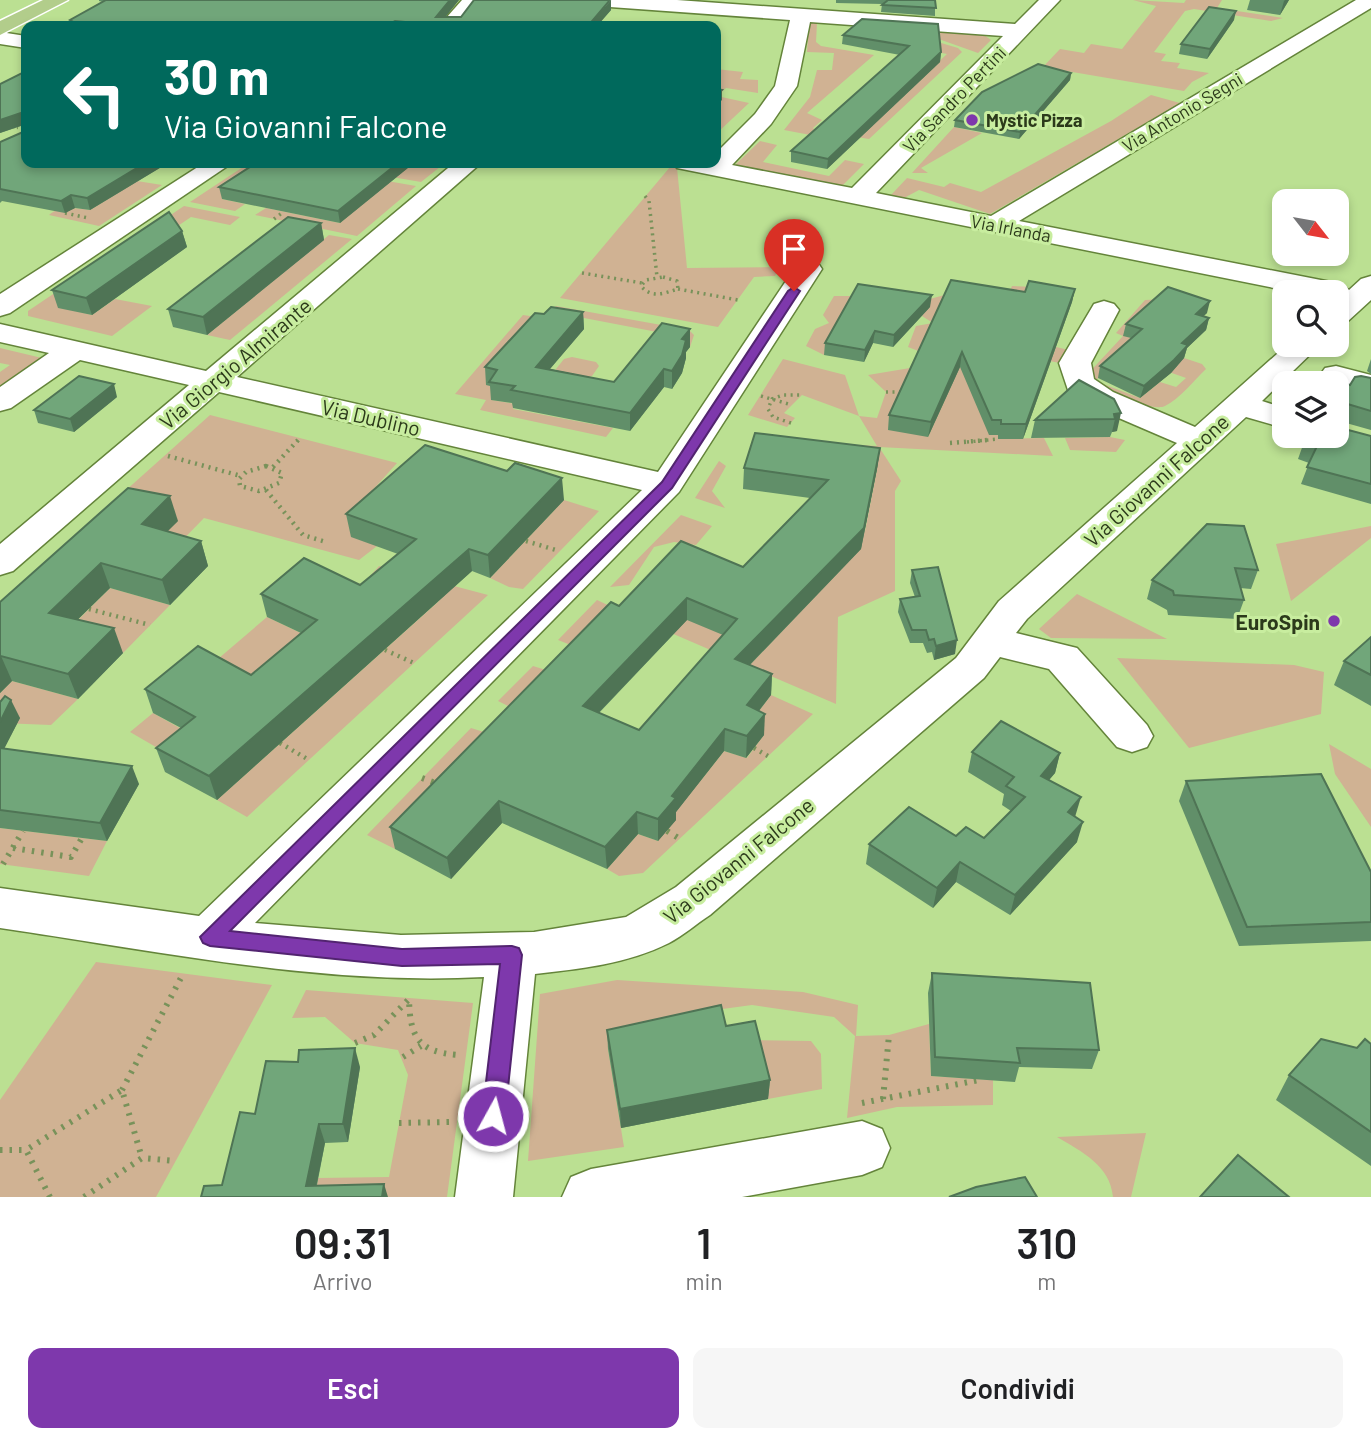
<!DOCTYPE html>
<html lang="it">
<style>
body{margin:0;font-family:Barlow,sans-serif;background:#f6f6f6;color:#202124;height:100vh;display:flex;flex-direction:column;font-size:26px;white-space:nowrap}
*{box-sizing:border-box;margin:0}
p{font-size:23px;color:#757577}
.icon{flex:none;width:38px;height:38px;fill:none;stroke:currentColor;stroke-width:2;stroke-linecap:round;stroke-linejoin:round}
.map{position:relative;height:1197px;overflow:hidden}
.drawer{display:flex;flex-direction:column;background:#fff;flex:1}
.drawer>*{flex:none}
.hud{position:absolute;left:21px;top:21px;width:700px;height:147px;border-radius:14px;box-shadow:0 4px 10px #0003;background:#00695c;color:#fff;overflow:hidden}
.needle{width:46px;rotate:121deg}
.controls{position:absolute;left:1272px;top:189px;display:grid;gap:14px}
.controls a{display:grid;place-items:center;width:77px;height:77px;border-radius:14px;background:#fff;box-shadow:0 4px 10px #0003;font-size:35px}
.pin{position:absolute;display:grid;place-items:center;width:60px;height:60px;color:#fff;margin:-72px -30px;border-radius:50% 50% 50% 0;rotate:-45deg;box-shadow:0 0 7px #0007}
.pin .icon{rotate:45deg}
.me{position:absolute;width:77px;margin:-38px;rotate:7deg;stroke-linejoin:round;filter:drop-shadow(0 0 5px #0008)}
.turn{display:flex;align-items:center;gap:24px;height:147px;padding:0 28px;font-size:32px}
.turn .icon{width:91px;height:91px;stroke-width:2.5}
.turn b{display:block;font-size:49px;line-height:60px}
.eta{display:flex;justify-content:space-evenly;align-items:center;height:119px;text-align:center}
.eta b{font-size:42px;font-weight:600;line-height:49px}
.primary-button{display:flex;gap:14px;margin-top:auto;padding:14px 28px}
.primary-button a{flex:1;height:80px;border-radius:14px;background:#7e38ac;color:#fff;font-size:28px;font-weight:600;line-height:80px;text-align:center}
.primary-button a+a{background:#f6f6f6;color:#202124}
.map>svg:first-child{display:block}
.green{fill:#d0b293}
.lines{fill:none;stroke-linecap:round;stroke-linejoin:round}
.minor-casing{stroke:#64843a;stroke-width:3}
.major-casing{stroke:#fff;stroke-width:3}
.path-far3{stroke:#78925a;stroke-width:2.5;stroke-dasharray:1 2.5;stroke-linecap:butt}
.path-far2{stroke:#78925a;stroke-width:3.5;stroke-dasharray:2 4.5;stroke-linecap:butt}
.path-far1{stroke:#78925a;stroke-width:4.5;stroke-dasharray:2 5;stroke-linecap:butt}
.path{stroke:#78925a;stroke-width:6;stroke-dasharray:2.5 7;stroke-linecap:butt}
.minor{fill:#fff;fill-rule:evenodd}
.major{fill:#b2cd8b;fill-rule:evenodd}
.wall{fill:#618f69;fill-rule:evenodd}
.shaded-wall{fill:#4f7455}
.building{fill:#71a67a;stroke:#4f7455;stroke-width:2;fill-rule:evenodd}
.route{fill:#7e38ac;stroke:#522470;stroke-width:2}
.poi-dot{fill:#7e38ac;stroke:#c8ed9f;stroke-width:2.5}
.labels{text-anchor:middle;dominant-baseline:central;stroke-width:6;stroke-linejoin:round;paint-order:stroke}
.far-street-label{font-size:18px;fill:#2c3a1b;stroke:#c8ed9f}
.far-poi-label{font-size:18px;font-weight:bold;fill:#2c3a1b;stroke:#c8ed9f;text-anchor:start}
.street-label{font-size:21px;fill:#2c3a1b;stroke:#c8ed9f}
.poi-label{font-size:21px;font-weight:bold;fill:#2c3a1b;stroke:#c8ed9f;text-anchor:end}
</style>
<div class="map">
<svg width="1371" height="1197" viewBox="0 0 1371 1197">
<rect width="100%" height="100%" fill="#bbe092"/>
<!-- green -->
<g class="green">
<polygon points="1133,0 1184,3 1186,0 1222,0 1217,8 1283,18 1271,21 1194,9 1185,11 1154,52 1166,54 1161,61 1180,63 1177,68 1209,73 1192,82 1184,91 1043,67 1060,49 1084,53 1091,44 1122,49 1156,6"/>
<polygon points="809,22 817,23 816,42 821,46 874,55 807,113 822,120 813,128 821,137 784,130 810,97 817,70 832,70 834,53 807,52"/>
<polygon points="838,24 984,35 991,40 978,53 933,37"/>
<polygon points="931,40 958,48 962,52 869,139 826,132 861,134 947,54 917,48"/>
<polygon points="716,69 743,72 740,79 758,80 758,93 726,88 717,96 749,103 716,134 716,106 721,100 716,99"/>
<polygon points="1151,95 1180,103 990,214 919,190 904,198 891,195 907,178 944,187 950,183 981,192 1111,121"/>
<polygon points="954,127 982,133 921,168 928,173 912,173"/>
<polygon points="760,141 777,145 763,162 829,176 845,160 864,164 842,186 735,165"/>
<polygon points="249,163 283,163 416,186 357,236 255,215 266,208 340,223 383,187 222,199 245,204 235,211 190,202"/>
<polygon points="311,163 445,163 421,182"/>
<polygon points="670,167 677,168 687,268 780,267 775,276 754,277 718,327 560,298"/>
<path d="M137 181 162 185 99 226 49 215C59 205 77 208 90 210Z"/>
<polygon points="184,206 240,217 230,225 191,217 59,307 92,315 115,299 152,306 112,336 28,316 28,311"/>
<polygon points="329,235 352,239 230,340 207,335"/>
<polygon points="1012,286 1065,288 1053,356 1056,347 1069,350 1065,364 988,349 999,439 1044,438 1053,456 879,447 901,481 895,491 895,591 838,617 836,704 627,614 586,651 558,640 597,600 627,614 865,531 877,469 759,440 877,446 859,416 802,395 784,413 795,418 787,427 748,415 783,359 845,375 859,416 877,418 886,392 868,375 916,367 928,437 963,359 1005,303"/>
<polygon points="948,294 921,352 908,347 916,326 933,323 922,316 930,299"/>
<polygon points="834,296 857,296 824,355 806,346 815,329 829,323 823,315"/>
<path d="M1165 299 1124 335 1139 341 1095 381 1140 398 1160 382 1176 387 1186 378 1169 372 1184 358 1202 364 1206 369C1194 380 1180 399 1165 406 1152 413 1096 387 1085 377L1123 336 1116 333 1145 300Z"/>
<polygon points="556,306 689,330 694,335 690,347 674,343 678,336 584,318 499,388 492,400 516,404 513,409 613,428 606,437 480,410 486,400 455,394 523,315 544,318"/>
<polygon points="0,348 42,358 0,387 0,372 10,365 0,363"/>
<polygon points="572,357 596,362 599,366 592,376 578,379 558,375 556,369 564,359"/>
<polygon points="210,415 397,463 362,502 377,546 359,560 204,518 169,554 0,603"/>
<polygon points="1110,437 1125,440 1116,452 1070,450 1065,438"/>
<polygon points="719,461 726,466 712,491 725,508 695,498"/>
<polygon points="564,500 599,511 523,589 509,587 490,578"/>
<polygon points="681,515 712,526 696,545 674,542 654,547 629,585 610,587"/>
<polygon points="1371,526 1371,538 1291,601 1276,544"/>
<polygon points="379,566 488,595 247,817 217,800 439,601 349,600"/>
<polygon points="110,588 170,605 123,653 60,638"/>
<polygon points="1077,594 1167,639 1051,638 1039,629"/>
<polygon points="267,617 322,643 258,698 205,670"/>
<polygon points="1117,658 1294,665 1324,672 1321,714 1189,748"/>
<polygon points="533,666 562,675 524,714 498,701"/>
<polygon points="12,681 78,699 51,725 0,723 0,693"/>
<polygon points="771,695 813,714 643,873 619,876 607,869 638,834 658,841 656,811 702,779 724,751 747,758 763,736 746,727"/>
<polygon points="153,713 203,741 161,750 130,732"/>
<polygon points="471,728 503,738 395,849 367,835"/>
<polygon points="1329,744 1371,769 1371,827 1335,774"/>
<polygon points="0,828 107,841 89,876 0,864"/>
<polygon points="96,962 272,985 156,1197 0,1197 0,1100"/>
<polygon points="617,980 803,992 858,1005 856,1036 889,1035 929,1024 931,1076 993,1080 993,1105 897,1107 847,1118 855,1036 834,1017 752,1005 693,1013 608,1049 624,1147 528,1161 540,994"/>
<polygon points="306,990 473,1003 447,1197 315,1197 318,1178 389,1177 408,1075 398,1050 355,1043 325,1017 292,1018"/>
<polygon points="754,1040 811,1041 821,1054 822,1089 768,1099"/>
<path d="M1146 1133 1131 1197H1113C1110 1165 1082 1152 1057 1137Z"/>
</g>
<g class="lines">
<!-- minor casing -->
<g class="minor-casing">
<g id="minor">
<polygon points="462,0 483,0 460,26 439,26"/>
<path d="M586 0H677L1015 24 1039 0H1060L876 193 991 216 1356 0H1371V8L1019 221 1336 283 1349 290 1361 279 1371 276V300L1347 322 1337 325V292H1294L677 168 674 163H716V153L755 114 775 86 790 20 596 6ZM810 22 1003 36 852 188 732 165 771 124 797 86Z"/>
<polygon points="0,32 26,36 26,48 0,44"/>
<polygon points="204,163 232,163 10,313 0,316 0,294"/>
<path d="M454 163H481L237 377 658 472 798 263 808 261 818 263 822 269 679 492 255 923 401 935 534 932 626 917 676 887 956 658 999 601 1177 443 1091 406 1068 390 1059 363 1094 304 1104 301 1114 304 1119 310 1091 363 1094 379 1113 392 1195 427 1287 345H1320L1262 401 1284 408V428L1246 417 1027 619 1016 633 1077 648 1147 725 1153 736 1147 747 1132 752 1117 747 1049 669 1000 657 984 678 710 915C696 924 684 935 669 943 627 964 580 969 535 974L513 1197H455L484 977C323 986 159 951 0 928V888L199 916 642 490 219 392 13 571 0 575V544L189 385 80 360 11 408 0 411V387L49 353 0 342V324L206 371Z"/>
<polygon points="1336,366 1371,375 1371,395 1325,382 1320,375 1325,368"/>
<polygon points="862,1121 882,1129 890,1148 882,1167 862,1175 742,1197 562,1197 571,1177 591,1169"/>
</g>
</g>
<!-- major casing -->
<g class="major-casing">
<polygon id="major" points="43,0 68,0 0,35 0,21"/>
</g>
<!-- path-far3 -->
<polyline class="path-far3" points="0,124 18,128"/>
<!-- path-far2 -->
<g class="path-far2">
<polyline points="645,196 649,201 657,277"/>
<polyline points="65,213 88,218"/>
<polyline points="274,219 283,212"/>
<polyline points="582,273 642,283"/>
<path d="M663 277 677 281 678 289C664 293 652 299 641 286L646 280Z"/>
<polyline points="678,289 738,300"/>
<polyline points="886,392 903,392"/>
<polyline points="761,396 792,405"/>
<polyline points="791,423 773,417 768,409 772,399 783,395 801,395"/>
<polyline points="297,442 300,438"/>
<polyline points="967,442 998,439"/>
</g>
<!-- path-far1 -->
<g class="path-far1">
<polyline points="950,443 988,440"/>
<polyline points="168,456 241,476"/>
<polygon points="266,466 282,473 279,483 259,491 240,486 239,479 246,472"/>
<polyline points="273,467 298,440"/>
<polyline points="266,490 303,535 326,542"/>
<polyline points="526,541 556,550"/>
<polyline points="89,609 150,625"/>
<polyline points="385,650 414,663"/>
<polyline points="280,743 309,760"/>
<polyline points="754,748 768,756"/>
</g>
<!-- path -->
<g class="path">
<polyline points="422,778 438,784"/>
<polyline points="667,831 680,839"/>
<polyline points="13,848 71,857 82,838"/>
<polyline points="3,864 23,831"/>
<path d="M355 1043 374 1035 409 999C410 1037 418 1052 458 1055"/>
<polyline points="403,1057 421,1046"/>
<polyline points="122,1090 183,974"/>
<polyline points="883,1099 889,1035"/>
<polyline points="862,1103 979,1080"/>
<polyline points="399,1123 449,1122"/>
<polyline points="0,1150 26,1150"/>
<polyline points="50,1197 26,1150 122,1090 142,1158"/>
<polyline points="84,1197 142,1158 176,1161"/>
</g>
<!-- minor -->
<use href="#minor" class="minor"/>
<!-- major -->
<use href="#major" class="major"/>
</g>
<!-- wall -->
<g class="wall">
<polygon points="99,0 459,0 445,17 611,10 597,26 72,26 70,20 103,2 99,1"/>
<polygon points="836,0 935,0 935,16 881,12 882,4 836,3"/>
<polygon points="1250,0 1289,0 1280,15 1247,10"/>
<polygon points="1234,20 1207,59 1179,54 1181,44"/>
<polygon points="843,35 941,52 940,62 827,169 791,162 791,151 900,55 842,44"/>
<polygon points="1071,73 1070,80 1019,139 954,127 955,120"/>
<polygon points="0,84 168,163 90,210 75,208 65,213 2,201 0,203 0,142 23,132 24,125 0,133"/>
<polygon points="256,163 414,163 340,223 222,199 219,187"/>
<polygon points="321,223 324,240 207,335 173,327 168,309"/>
<polygon points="182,231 187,247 92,315 58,308 52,290"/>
<polygon points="1075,289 1072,302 1023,439 998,439 998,435 989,435 960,367 928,437 888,430 889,415 1025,292"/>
<polygon points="930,307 893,347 873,343 864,362 824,355 825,343"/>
<polygon points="583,312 584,329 550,369 614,382 690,329 690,347 686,352 686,358 682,373 672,389 664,387 630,431 513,408 512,403 491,400 490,386 486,385 485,367 544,314"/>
<polygon points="1207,313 1203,316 1209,318 1206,330 1187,348 1184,358 1171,373 1140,398 1098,378 1100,366 1131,338 1123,336 1126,324"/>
<polygon points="1371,359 1371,374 1367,371"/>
<polygon points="1371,378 1371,430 1339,421 1337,383 1350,385"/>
<polygon points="117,397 74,432 38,423 34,410"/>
<polygon points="1114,399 1117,431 1112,432 1110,437 1031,438 1035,420"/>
<polygon points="1371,436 1371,504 1301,484 1309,463 1298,459 1304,442"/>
<path d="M880 448 877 469 861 549 750 665 772 674 771 695 759 711 764 735 746 758 724 751 676 812V820L658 841 638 834 607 869 502 823 451 879 395 849 390 827 619 606 743 567 810 498 743 489 744 468ZM687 620 723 635 639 730 599 713Z"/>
<polygon points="564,500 490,578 472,571 217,800 165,772 156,748 181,728 153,713 145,689 251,675 301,633 267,617 261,594 360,585 398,554 351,537 346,514"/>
<polygon points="178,521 167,531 201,541 208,566 170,605 110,588 78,619 123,653 78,699 12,681 0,693 0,602"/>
<polygon points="1207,524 1258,570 1251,589 1240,588 1244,600 1237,619 1168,615 1167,610 1147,599 1152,580"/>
<polygon points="912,570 955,654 934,660 932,652 927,653 923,643 910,643 898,612 900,599 915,597 910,583"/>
<polygon points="1371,637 1371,706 1334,685 1344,661"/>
<polygon points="0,702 20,718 4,748 139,784 107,841 0,828"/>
<polygon points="972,752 1060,753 1055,773 1049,780 1075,817 1077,842 1010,915 956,882 933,908 866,864 869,844 956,836 984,838 1011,811 1002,805 1004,794 968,772"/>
<polygon points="1186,781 1371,872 1371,941 1239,946 1179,801"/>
<polygon points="932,973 1099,1050 1092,1069 1019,1067 1015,1082 931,1076 928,993"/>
<polygon points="726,1026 770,1080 768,1099 621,1128 608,1049 607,1030"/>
<polygon points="1371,1044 1371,1166 1276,1100 1289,1075 1357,1048"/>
<polygon points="360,1067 348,1142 325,1143 317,1185 388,1197 222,1185"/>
</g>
<!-- shaded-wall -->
<g class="shaded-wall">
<polygon points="450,0 459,0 439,25 436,17"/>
<polygon points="611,0 611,10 597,26 588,26"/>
<polygon points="1285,0 1289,0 1280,15 1284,1"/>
<polygon points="1236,11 1234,20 1207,59 1210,49"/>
<polygon points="395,21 396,26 386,26"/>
<polygon points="719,47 719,57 716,62 716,53"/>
<polygon points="941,52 940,62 827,169 828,159"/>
<polygon points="1071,73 1070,80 1019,139 1020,132"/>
<polygon points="722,90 722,100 716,106 716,96"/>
<polygon points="24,112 26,124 0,133 0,120"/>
<polygon points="145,163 168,163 90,210 87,198"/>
<polygon points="398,163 414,163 340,223 338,211"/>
<polygon points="71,195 75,208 65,213 61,201"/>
<polygon points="321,223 324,240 207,335 203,317"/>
<polygon points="182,231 187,247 92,315 86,298"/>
<polygon points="1075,289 1072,302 1023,439 1026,424"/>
<polygon points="932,295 930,307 893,347 894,335"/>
<polygon points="1210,301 1207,313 1193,326 1196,314"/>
<polygon points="583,312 584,329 537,384 536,367"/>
<polygon points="1209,318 1206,330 1187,348 1184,358 1171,373 1140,398 1144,386 1182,343"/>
<polygon points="690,329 690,347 686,352 686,358 682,373 672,389 672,371 682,339"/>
<polygon points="875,331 873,343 864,362 865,350"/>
<polygon points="962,352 960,367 928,437 931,422"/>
<polygon points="664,369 664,387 630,431 630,413"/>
<polygon points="114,384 117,397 74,432 70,419"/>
<polygon points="1344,403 1339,416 1341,416 1337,426 1337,416 1341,406"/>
<polygon points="1121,413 1117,431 1112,432 1115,419 1114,414"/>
<polygon points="880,448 877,469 861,549 735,680 735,659"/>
<polygon points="562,478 564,500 490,578 488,555"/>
<polygon points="170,496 178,521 150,549 142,524"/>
<polygon points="201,541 208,566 170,605 162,580"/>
<polygon points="469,549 472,571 217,800 209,776"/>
<polygon points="101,563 110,588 59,638 49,613"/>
<polygon points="687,598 687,620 584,728 583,706"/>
<polygon points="114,628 123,653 78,699 68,674"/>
<polygon points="957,640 955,654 934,660 936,646"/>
<polygon points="1,656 12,681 0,693 0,657"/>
<polygon points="772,674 771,695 746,727 747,705"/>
<polygon points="11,700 20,718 0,757 0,722"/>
<polygon points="765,714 764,735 746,758 747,736"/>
<polygon points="725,729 724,751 676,812 676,820 658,841 658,819 672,796"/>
<polygon points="1060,753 1055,773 1036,795 1041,776"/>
<polygon points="132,766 139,784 107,841 100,823"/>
<polygon points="1081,797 1075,817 1068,812"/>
<polygon points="499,801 502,823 451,879 447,858"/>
<polygon points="637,812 638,834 607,869 605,847"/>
<polygon points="1083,822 1077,842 1010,915 1015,895"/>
<polygon points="960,862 956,882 933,908 937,888"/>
<polygon points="355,1048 360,1067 348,1142 343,1124"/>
<polygon points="770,1080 768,1099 621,1128 620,1109"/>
<polygon points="319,1124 325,1143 314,1197 306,1186"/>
<polygon points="384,1184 388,1197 382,1197"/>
</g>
<!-- building -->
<g class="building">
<polygon points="106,0 450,0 436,17 461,17 474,0 610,0 588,26 447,26 395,21 386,26 80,26 70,20"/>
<polygon points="888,0 935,0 936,8 882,5"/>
<polygon points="1209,7 1236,11 1210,49 1181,44"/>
<polygon points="862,19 938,24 941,52 828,159 791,151 909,46 843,35"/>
<polygon points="1038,64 1071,73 1020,132 955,120 982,92"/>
<polygon points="26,71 26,163 145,163 87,198 71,195 61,201 0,189 0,142 23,132 24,112 0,120 0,84"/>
<polygon points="716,89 722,90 716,96"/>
<polygon points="256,163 398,163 338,211 219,187"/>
<polygon points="169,212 182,231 86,298 52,290"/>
<polygon points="288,217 321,223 203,317 168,309"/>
<polygon points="951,280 1025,292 1029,281 1075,289 1026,424 1001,424 1001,420 992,420 962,352 931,422 889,415"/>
<polygon points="858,284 932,295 894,335 875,331 865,350 825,343"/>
<polygon points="1168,287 1210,301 1196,314 1209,318 1182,343 1188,345 1174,360 1144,386 1100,366 1142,329 1126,324"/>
<polygon points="551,307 583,312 536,367 614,382 662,323 690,329 682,339 686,340 682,355 672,371 664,369 630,413 511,390 515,386 489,382 497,370 485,367 535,313 544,314"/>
<polygon points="79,376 114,384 70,419 34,410"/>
<polygon points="1361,376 1371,378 1371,411 1344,403 1341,406 1341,416 1337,417 1337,382 1350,385 1355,377"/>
<polygon points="1079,380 1114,399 1121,413 1114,414 1115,419 1035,420"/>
<polygon points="1337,427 1371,436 1371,484 1307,467 1317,446 1304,442 1308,436 1337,436"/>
<path d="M755 433 880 448 864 528 735 659 772 674 747 705 765 714 747 736 725 729 672 796 676 798 658 819 637 812 605 847 499 801 447 858 390 827 611 602 619 606 681 541 743 567 828 480 744 468ZM687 598 737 619 639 730 583 706Z"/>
<polygon points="425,445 507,471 515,463 562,478 488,555 469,549 209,776 156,748 195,717 145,689 198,646 251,675 317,620 261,594 304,558 360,585 416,539 346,514"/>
<polygon points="128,488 170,496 142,524 201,541 162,580 101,563 49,613 114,628 68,674 1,656 0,657 0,602"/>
<polygon points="1207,524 1244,526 1258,570 1235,568 1244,600 1174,595 1173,591 1152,580"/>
<polygon points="938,567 957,640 936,646 934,639 929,640 926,630 912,630 900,599 920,596 912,570"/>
<polygon points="1371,637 1371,675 1344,661"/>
<polygon points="5,696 11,700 0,722 0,702"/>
<polygon points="1001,721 1060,753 1041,776 1081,797 1068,812 1083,822 1015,895 960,862 937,888 869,844 909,807 956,836 966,827 984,838 1025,797 1006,786 1014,777 972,752"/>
<polygon points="0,748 132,766 100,823 0,810"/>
<polygon points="1321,774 1371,872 1371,922 1247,927 1186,781"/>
<polygon points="932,973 1090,983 1099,1050 1017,1048 1020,1063 935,1057"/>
<polygon points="721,1005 726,1026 755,1021 770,1080 620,1109 607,1030"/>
<polygon points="1321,1039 1357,1048 1365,1039 1371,1044 1371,1132 1289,1075"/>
<polygon points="355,1048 343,1124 319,1124 306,1186 384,1184 382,1197 201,1197 204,1186 222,1185 240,1112 255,1114 266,1061 298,1062 299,1050"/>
<polygon points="1238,1155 1289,1197 1200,1197"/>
<polygon points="1025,1177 1037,1197 949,1197 976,1187"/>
</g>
<!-- route -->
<polygon class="route" points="794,287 800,291 672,488 230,931 402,949 512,946 519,948 522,955 505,1116 501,1124 493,1127 485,1124 482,1116 500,964 402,966 210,946 203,943 200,937 662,482 788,291"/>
<!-- markers -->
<g class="poi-dot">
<circle cx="972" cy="120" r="7"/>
<circle cx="1334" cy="621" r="7"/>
</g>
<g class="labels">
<!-- far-street labels -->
<g class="far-street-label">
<text transform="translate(954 99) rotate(-46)">Via Sandro Pertini</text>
<text transform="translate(1182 112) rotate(-31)">Via Antonio Segni</text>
<text transform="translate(1011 228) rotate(11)">Via Irlanda</text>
</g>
<!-- far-poi labels -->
<g class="far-poi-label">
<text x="986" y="120">Mystic Pizza</text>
</g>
<!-- street labels -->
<g class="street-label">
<text transform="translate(235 363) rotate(-40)">Via Giorgio Almirante</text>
<text transform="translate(371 417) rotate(13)">Via Dublino</text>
<text transform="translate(1156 480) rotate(-42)">Via Giovanni Falcone</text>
<text transform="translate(738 860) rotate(-39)">Via Giovanni Falcone</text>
</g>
<!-- poi labels -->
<g class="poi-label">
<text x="1320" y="621">EuroSpin</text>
</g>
</g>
</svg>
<div class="controls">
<a><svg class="needle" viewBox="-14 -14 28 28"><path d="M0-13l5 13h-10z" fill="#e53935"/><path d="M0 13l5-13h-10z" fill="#757577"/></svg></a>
<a><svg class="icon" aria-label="search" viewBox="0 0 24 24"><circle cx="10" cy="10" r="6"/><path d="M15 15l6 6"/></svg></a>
<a><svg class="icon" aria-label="layers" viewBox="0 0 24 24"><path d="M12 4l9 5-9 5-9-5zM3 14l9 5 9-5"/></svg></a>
</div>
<div class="pin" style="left:794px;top:291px;background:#d93025"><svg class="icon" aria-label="arrive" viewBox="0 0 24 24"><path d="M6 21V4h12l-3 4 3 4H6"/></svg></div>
<svg class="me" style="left:493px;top:1116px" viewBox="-20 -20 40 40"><circle r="17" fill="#7e38ac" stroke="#fff" stroke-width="3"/><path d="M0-11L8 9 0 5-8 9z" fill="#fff"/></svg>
<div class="hud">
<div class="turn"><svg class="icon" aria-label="left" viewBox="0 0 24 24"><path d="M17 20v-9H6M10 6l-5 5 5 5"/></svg><div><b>30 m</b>Via Giovanni Falcone</div></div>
</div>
</div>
<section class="drawer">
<div class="eta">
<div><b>09:31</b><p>Arrivo</p></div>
<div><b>1</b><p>min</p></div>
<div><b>310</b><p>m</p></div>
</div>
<div class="primary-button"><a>Esci</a><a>Condividi</a></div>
</section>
